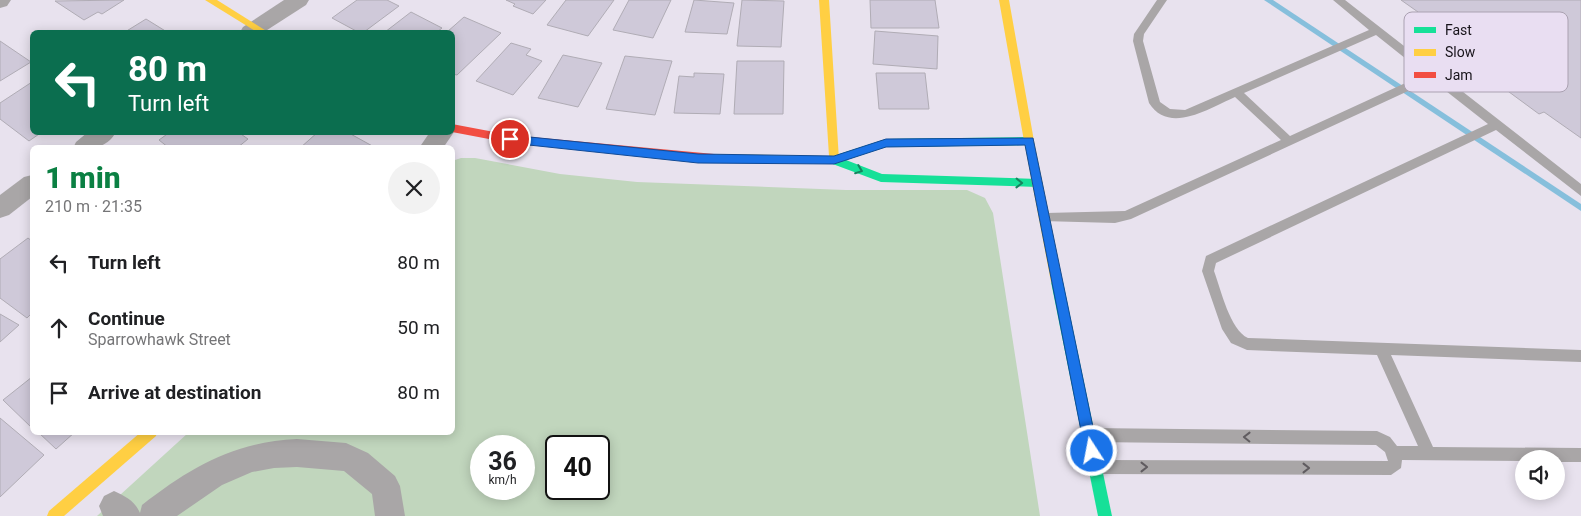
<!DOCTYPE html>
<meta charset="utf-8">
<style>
body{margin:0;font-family:Roboto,sans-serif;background:#f2f2f2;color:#202124;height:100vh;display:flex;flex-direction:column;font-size:19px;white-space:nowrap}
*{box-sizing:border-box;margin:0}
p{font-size:16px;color:#757577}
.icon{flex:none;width:28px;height:28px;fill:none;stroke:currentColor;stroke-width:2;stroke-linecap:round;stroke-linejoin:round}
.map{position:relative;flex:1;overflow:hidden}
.drawer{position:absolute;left:30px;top:145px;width:425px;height:290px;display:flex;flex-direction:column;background:#fff;border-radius:8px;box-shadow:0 2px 12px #0003}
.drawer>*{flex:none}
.banner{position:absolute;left:30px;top:30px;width:425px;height:105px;border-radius:8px;box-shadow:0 2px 12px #0003;background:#0b6e4f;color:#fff;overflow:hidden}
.fabs{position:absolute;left:1515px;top:450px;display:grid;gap:10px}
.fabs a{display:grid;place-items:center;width:50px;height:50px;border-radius:50%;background:#fff;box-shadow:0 2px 12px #0003;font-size:25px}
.speed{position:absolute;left:470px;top:435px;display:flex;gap:10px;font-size:25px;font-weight:700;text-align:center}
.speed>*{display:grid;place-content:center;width:65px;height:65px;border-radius:50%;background:#fff;box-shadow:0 2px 12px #0003;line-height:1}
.speed small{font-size:12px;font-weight:400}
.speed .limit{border:2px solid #111;border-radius:8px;background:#fff;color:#111}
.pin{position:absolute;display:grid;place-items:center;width:42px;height:42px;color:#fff;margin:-21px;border:2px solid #fff;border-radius:50%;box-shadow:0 1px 5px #0007}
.me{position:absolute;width:55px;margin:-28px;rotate:349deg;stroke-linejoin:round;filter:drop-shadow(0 0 4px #0008)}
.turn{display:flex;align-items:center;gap:18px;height:105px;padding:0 15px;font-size:22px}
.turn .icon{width:65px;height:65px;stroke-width:2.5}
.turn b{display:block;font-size:35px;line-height:42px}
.round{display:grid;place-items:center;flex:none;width:52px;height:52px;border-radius:26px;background:#f2f2f2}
.headline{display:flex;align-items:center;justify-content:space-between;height:85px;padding:0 15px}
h1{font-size:30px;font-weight:800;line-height:38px;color:#0b8043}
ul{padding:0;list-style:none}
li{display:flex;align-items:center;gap:15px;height:65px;padding:0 15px}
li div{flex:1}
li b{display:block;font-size:19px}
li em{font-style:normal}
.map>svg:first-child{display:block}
.green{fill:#c1d6bd;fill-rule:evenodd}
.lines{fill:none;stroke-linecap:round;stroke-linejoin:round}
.stream{fill:#86bfdc;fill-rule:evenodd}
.building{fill:#cfc9d9;stroke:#b0acb5}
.lane{fill:#a9a6a7;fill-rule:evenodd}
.street{fill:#a9a6a7;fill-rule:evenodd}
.fast{fill:#16e098;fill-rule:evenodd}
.slow{fill:#ffcf43;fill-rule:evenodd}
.jam{fill:#f24e42;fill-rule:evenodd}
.oneway{stroke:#16845f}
.oneway2{stroke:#605c60}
.route{fill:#1a73e8;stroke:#114b97}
.key{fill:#e9def2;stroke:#aaa1b1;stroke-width:1}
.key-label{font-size:14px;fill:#17131a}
</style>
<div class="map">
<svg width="1581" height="516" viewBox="0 0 1581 516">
<rect width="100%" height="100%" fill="#e8e2ee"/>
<!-- green -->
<path class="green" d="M461 158H475L560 174 637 182 846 190H967L985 198 993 213 1040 516H97L188 433 452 432V161ZM481 446H524V489H481ZM556 446H599V489H556Z"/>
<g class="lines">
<!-- stream -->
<polygon class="stream" points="1264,0 1273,0 1581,204 1581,211"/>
</g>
<!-- building -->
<g class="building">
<polygon points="124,0 102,14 98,12 84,20 55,1"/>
<polygon points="357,0 387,0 399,6 364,32 358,32 332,18"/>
<polygon points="506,0 546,0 533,14 513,6 515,4"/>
<polygon points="566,0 614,0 588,36 547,25"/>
<polygon points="629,0 671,0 653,38 613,30"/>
<polygon points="694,0 734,3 727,34 685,32"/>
<polygon points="742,0 784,1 781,47 737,46"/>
<polygon points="870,0 935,0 939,28 871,28"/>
<polygon points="1401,0 1581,0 1581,138 1544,112 1539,114 1407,17 1418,12"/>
<polygon points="411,12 442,28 437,32 385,32"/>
<polygon points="464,17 501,33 457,75 452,74 452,32 447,32"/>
<polygon points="146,19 167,32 125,32"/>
<polygon points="875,31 938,36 937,69 873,64"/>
<polygon points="0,41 31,62 0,81"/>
<polygon points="511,43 531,49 526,55 542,61 513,95 476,81"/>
<polygon points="563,55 602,63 578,107 538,98"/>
<polygon points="625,56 672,61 655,115 606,109"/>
<polygon points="737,61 784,61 783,114 734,114"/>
<polygon points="694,73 724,74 720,114 674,113 679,76 694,77"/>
<polygon points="876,73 925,73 929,109 879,109"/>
<polygon points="32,82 32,132 42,132 29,141 0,119 0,103"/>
<polygon points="170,132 238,132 248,139 237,148 169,148 159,140"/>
<polygon points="318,132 347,132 376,148 300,148"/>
<polygon points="28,238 32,241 32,313 27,318 0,298 0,259"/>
<polygon points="0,314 19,325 0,342"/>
<polygon points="32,377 32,428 3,400"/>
<polygon points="0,418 44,455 0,497"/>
<polygon points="38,432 75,432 56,449"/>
</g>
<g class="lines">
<!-- lane -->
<path class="lane" d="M1157 0H1167L1144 34 1143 41 1160 102 1170 109 1185 110 1369 30 1333 0H1345L1581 184V196L1496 130 1216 263 1214 271C1221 290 1230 330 1248 338L1581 350V362L1391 355 1433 447 1581 448V462H1556V459H1524V461L1402 460 1401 468 1391 475 1095 474 1090 472 1088 467 1090 462 1095 460 1388 461 1385 452 1376 445 1089 442 1084 440 1082 435 1084 430 1089 428 1377 431 1390 437 1397 446H1418L1377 355 1247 350 1231 343 1222 329 1202 271 1206 256 1488 124 1432 80 1131 219 1115 223 1042 221 1040 218 1042 215 1046 213 1125 211 1281 140 1235 97C1210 108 1169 135 1149 103L1133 41 1134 34ZM1376 35 1425 74 1290 136 1244 93Z"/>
<!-- street -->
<g class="street">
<polygon points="0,0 11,0 7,6 0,8"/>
<polygon points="284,0 309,0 306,5 264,32 240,32 243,27"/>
<polygon points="452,129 454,132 443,148 419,148 430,132 452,132"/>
<path d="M88 132H116C106 150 90 148 73 148L76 142Z"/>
<polygon points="32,175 32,197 9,215 0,218 0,195 24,177"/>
<path d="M297 439 346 443 368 453 395 476 400 486 405 516H375L372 494 344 471 297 467 274 468 252 472 222 485 177 516H103L99 506 104 496 114 491C125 496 135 501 140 513L142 505C191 467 234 442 297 439Z"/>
</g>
<!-- fast -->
<g class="fast">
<polygon points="1029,137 1034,141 1029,145 886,147 846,160 882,174 1038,179 1043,183 1038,187 881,182 830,163 829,160 830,157 886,139"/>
<polygon points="1057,277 1061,279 1063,282 1112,516 1098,516 1051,282 1053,279"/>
</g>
<!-- slow -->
<g class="slow">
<polygon points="205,0 217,0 268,32 257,32"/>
<polygon points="819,0 829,0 839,160 838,163 710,161 709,158 714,154 829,156"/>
<polygon points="999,0 1009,0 1034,141 1063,282 1061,285 1057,287 1053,285 1051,282 1024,141"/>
<polygon points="141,432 157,432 156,436 64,516 47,516 49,511"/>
</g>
<!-- jam -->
<polygon class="jam" points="452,124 510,135 714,154 719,158 714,162 510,143 452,132"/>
</g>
<!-- one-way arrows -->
<defs><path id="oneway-chevron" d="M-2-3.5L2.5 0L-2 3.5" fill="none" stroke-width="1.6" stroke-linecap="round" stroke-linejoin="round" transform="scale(1.25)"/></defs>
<g class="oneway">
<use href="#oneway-chevron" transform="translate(859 170) rotate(21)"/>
<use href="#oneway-chevron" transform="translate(1019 183) rotate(1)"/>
</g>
<g class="oneway2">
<use href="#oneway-chevron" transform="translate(1247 437) rotate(-179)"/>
<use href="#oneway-chevron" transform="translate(1144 467)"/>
<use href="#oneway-chevron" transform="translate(1306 468)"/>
</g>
<!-- route -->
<polygon class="route" points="510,135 698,154 834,156 886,139 1033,138 1098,451 1096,455 1092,457 1087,455 1085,451 1025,145 886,147 834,164 698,163 510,143 505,139"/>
<!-- legend -->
<rect x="1404" y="12" width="164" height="80" rx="8" class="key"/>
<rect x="1414" y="27" width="22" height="6" fill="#16e098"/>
<rect x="1414" y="49" width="22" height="7" fill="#ffcf43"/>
<rect x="1414" y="72" width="22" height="6" fill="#f24e42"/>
<g class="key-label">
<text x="1445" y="35">Fast</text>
<text x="1445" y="57">Slow</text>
<text x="1445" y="80">Jam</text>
</g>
</svg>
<div class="fabs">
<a><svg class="icon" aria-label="sound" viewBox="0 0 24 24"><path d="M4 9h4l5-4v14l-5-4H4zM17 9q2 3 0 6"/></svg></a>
</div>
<div class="speed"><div>36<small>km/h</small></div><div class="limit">40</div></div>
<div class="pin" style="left:510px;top:139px;background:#d93025"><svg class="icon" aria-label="arrive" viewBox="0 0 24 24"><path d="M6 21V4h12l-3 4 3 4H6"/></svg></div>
<svg class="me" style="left:1092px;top:451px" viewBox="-20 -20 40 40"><circle r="17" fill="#1a73e8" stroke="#fff" stroke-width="3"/><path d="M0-11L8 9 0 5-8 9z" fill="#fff"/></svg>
<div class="banner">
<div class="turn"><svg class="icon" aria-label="left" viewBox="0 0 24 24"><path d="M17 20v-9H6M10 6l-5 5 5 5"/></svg><div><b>80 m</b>Turn left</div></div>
</div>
<section class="drawer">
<div class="headline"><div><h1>1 min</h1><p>210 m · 21:35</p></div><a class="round"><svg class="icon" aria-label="close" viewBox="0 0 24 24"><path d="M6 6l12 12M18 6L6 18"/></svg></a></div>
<ul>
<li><svg class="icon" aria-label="left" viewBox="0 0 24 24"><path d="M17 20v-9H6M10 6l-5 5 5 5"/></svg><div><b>Turn left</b></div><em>80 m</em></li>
<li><svg class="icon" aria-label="ahead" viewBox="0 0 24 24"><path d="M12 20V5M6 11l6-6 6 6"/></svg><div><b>Continue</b><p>Sparrowhawk Street</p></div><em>50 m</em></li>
<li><svg class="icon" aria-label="arrive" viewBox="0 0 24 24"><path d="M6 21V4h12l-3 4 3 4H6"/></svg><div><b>Arrive at destination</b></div><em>80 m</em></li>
</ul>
</section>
</div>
